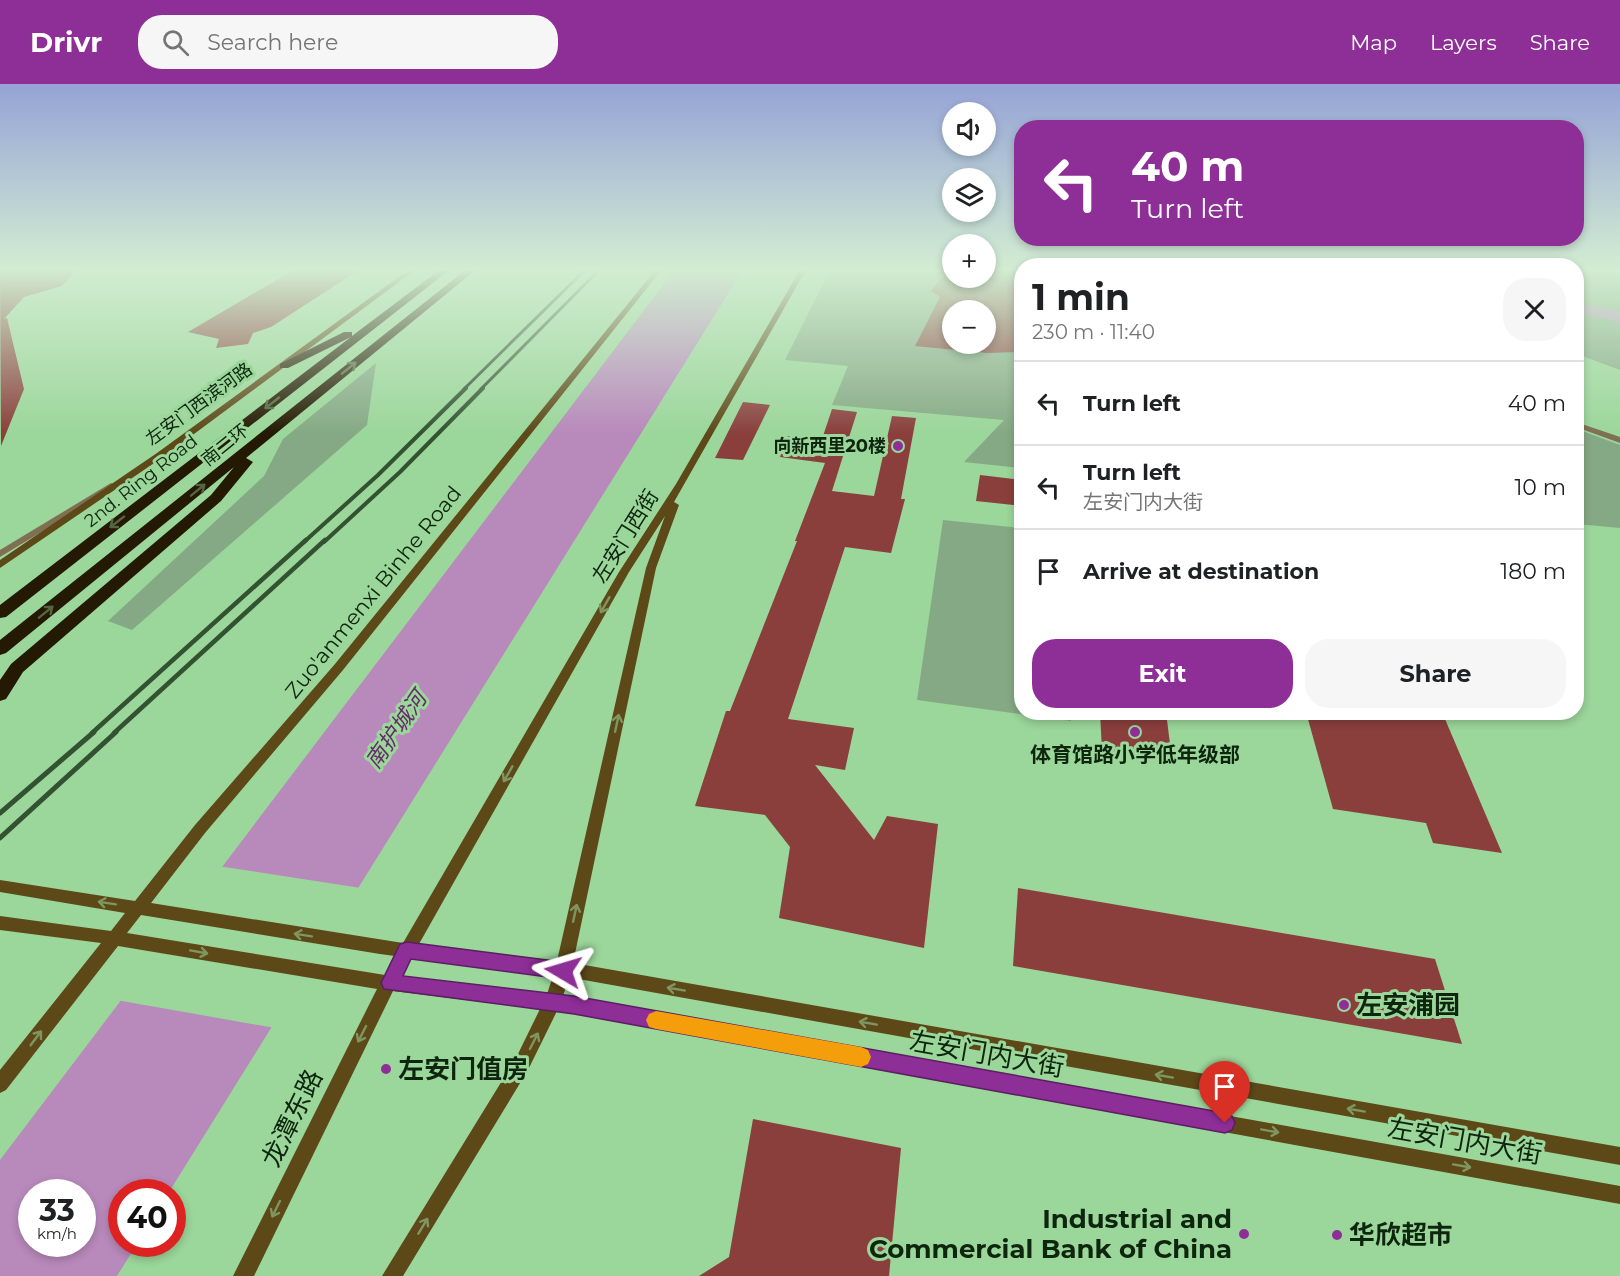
<!DOCTYPE html>
<meta charset="utf-8">
<style>
body{margin:0;font-family:Montserrat,"Noto Sans SC",sans-serif;background:#f6f6f6;color:#202124;height:100vh;display:flex;flex-direction:column;font-size:22px;white-space:nowrap}
*{box-sizing:border-box;margin:0}
p{font-size:20px;color:#757577}
.icon{flex:none;width:33px;height:33px;fill:none;stroke:currentColor;stroke-width:2;stroke-linecap:round;stroke-linejoin:round}
.map{position:relative;flex:1;overflow:hidden}
.side{position:absolute;left:1014px;top:174px;width:570px;height:462px;display:flex;flex-direction:column;background:#fff;border-radius:24px;box-shadow:0 3px 9px #0003}
.side>*{flex:none}
.hud{position:absolute;left:1014px;top:36px;width:570px;height:126px;border-radius:24px;box-shadow:0 3px 9px #0003;background:#8e2e97;color:#fff;overflow:hidden}
.fabs{position:absolute;left:942px;top:18px;display:grid;gap:12px}
.fabs a{display:grid;place-items:center;width:54px;height:54px;border-radius:50%;background:#fff;box-shadow:0 3px 9px #0003;font-size:30px}
.speed{position:absolute;left:18px;top:1095px;display:flex;gap:12px;font-size:30px;font-weight:700;text-align:center}
.speed>*{display:grid;place-content:center;width:78px;height:78px;border-radius:50%;background:#fff;box-shadow:0 3px 9px #0003;line-height:1}
.speed small{font-size:15px;font-weight:400}
.speed .limit{border:9px solid #d22;background:#fff;color:#111}
.pin{position:absolute;display:grid;place-items:center;width:51px;height:51px;color:#fff;margin:-62px -26px;border-radius:50% 50% 50% 0;rotate:-45deg;box-shadow:0 0 6px #0007}
.pin .icon{rotate:45deg}
.me{position:absolute;width:66px;margin:-33px;rotate:277deg;stroke-linejoin:round;filter:drop-shadow(0 0 4px #0008)}
.turn{display:flex;align-items:center;gap:21px;height:126px;padding:0 18px;font-size:27px}
.turn .icon{width:78px;height:78px;stroke-width:2.5}
.turn b{display:block;font-size:42px;line-height:51px}
.round{display:grid;place-items:center;flex:none;width:63px;height:63px;border-radius:24px;background:#f6f6f6}
.headline{display:flex;align-items:center;justify-content:space-between;height:102px;padding:0 18px}
h1{font-size:36px;font-weight:700;line-height:45px}
.action{display:flex;gap:12px;margin-top:auto;padding:12px 18px}
.action a{flex:1;height:69px;border-radius:24px;background:#8e2e97;color:#fff;font-size:24px;font-weight:700;line-height:69px;text-align:center}
.action a+a{background:#f6f6f6;color:#202124}
ul{padding:0;list-style:none}
li{display:flex;align-items:center;gap:18px;height:84px;padding:0 18px;border-top:2px solid #e0e0e0}
li div{flex:1}
li b{display:block;font-size:22px}
li em{font-style:normal}
header{display:flex;align-items:center;gap:36px;box-sizing:border-box;height:84px;padding:0 30px;background:#8e2e97;color:#fff}
header strong{font-size:28px}
nav{display:flex;gap:33px;margin-inline-start:auto;font-size:21px}
.search{width:420px;height:54px;background:#f6f6f6;display:flex;align-items:center;gap:15px;box-sizing:border-box;padding:0 21px;border-radius:24px;color:#757577;font-size:22px}
.map>svg:first-child{display:block}
.green{fill:#86a985;fill-rule:evenodd}
.water{fill:#b889bb;fill-rule:evenodd}
.pier{fill:#9bd69a}
.building{fill:#8a3f3c;fill-rule:evenodd}
.lines{fill:none;stroke-linecap:round;stroke-linejoin:round}
.street{fill:#7f7053;fill-rule:evenodd}
.secondary{fill:#5d4818;fill-rule:evenodd}
.highway{fill:#241902;fill-rule:evenodd}
.rail-far3{stroke:#325231;stroke-width:3}
.rail-far2{stroke:#325231;stroke-width:4}
.rail-far1{stroke:#325231;stroke-width:4.5}
.rail{stroke:#325231;stroke-width:5}
.oneway{stroke:#54653f}
.oneway2{stroke:#7f9660}
.route{fill:#8e2e97;stroke:#5c1e62;stroke-width:1.5}
.slow{fill:#f59e0b}
.poi-dot{fill:#8e2e97;stroke:#9bd69a;stroke-width:2}
.labels{text-anchor:middle;dominant-baseline:central;stroke-width:6;stroke-linejoin:round;paint-order:stroke}
.far-street-label{font-size:18px;fill:#0e250e;stroke:#9bd69a}
.far-poi-label{font-size:18px;font-weight:bold;fill:#0e250e;stroke:#9bd69a;text-anchor:end}
.street-label{font-size:21px;fill:#0e250e;stroke:#9bd69a}
.poi-label{font-size:21px;font-weight:bold;fill:#0e250e;stroke:#9bd69a}
.water-label{font-size:22px;font-style:italic;fill:#642a69;stroke:#9bd69a}
.near-poi-label{font-size:26px;font-weight:bold;fill:#0e250e;stroke:#9bd69a;text-anchor:start}
.near-street-label{font-size:26px;fill:#0e250e;stroke:#9bd69a}
</style>
<header>
<strong>Drivr</strong>
<div class="search"><svg class="icon" aria-label="search" viewBox="0 0 24 24"><circle cx="10" cy="10" r="6"/><path d="M15 15l6 6"/></svg>Search here</div>
<nav><a>Map</a><a>Layers</a><a>Share</a></nav>
</header>
<div class="map">
<svg width="1620" height="1192" viewBox="0 0 1620 1192">
<rect width="100%" height="100%" fill="#9bd69a"/>
<!-- green -->
<g class="green">
<path d="M831 184H952V194H986V184H1021V384L964 378 1004 336 832 321 848 282 785 276ZM952 226H986V260H952Z"/>
<polygon points="1576,184 1620,184 1620,286 1577,270"/>
<polygon points="376,279 367,341 132,546 108,537 264,392 283,355"/>
<polygon points="1577,345 1620,361 1620,444 1577,440"/>
<polygon points="943,436 1021,444 1022,628 1071,629 1071,637 917,616"/>
</g>
<!-- water -->
<g class="water">
<path d="M676 184H744L169 1108H122V1160H137L117 1192H0V1076ZM32 1108H82V1160H32Z"/>
<polygon points="1577,219 1620,227 1620,239 1577,228"/>
</g>
<!-- pier -->
<polygon class="pier" points="218,782 361,804 275,944 116,916"/>
<!-- building -->
<g class="building">
<polygon points="0,184 78,184 62,202 24,213 4,235 7,234 24,305 1,362"/>
<polygon points="297,184 362,184 271,243 253,249 248,260 216,264 219,255 188,248"/>
<path d="M986 184H1022V268L987 269 915 262 940 213 931 207 941 194 952 189V194H986ZM952 226H986V260H952Z"/>
<polygon points="743,318 770,321 743,376 715,374"/>
<polygon points="832,325 857,328 832,407 874,412 892,332 916,334 901,415 905,415 891,469 845,463 788,635 854,644 845,686 815,681 874,756 887,732 938,740 924,864 779,834 790,763 765,731 695,722 726,627 730,627 797,457 795,457 825,379 780,373 788,352 822,355"/>
<polygon points="980,391 1022,396 1022,422 976,417"/>
<polygon points="1100,628 1166,628 1172,676 1102,667"/>
<polygon points="1306,628 1442,628 1502,769 1433,759 1426,739 1333,725"/>
<polygon points="1018,804 1435,875 1462,960 1013,882"/>
<polygon points="753,1035 901,1064 889,1192 699,1192 729,1173"/>
</g>
<g class="lines">
<!-- street -->
<g class="street">
<polygon points="1576,338 1620,353 1620,359 1576,343"/>
<polygon points="111,399 116,402 114,404 0,473 0,466"/>
</g>
<!-- secondary -->
<g class="secondary">
<polygon points="411,184 418,184 163,373 0,484 0,476 157,369"/>
<path d="M657 184H663L343 586 205 749 151 819 403 859 619 488 676 400 801 184H807L674 418 679 421 656 484 573 879 1620 1063V1081L584 896 569 894 563 912 1620 1102V1120L557 927 528 986 403 1192H382L516 974 540 925 393 907 254 1192H233L377 905 118 862 6 1006 0 1009V986L101 859 0 846V832L111 847 125 829 0 808V796L135 817 195 741 335 580ZM665 432 646 484 557 877 419 860 629 488ZM141 831 380 870 395 872 385 891 127 849ZM411 874 553 892 547 910 401 893Z"/>
</g>
<!-- highway -->
<g class="highway">
<polygon points="442,184 452,184 6,533 0,534 0,521 351,253 288,284 280,284 280,280 344,248 352,248 352,252"/>
<polygon points="468,184 478,184 246,374 253,378 221,417 23,588 6,615 0,617 0,596 11,580 211,411 234,383 6,569 0,571 0,556"/>
</g>
<!-- rail-far3 -->
<g class="rail-far3">
<polyline points="464,305 587,184"/>
<polyline points="481,305 601,184"/>
</g>
<!-- rail-far2 -->
<g class="rail-far2">
<polyline points="304,458 378,391 466,304"/>
<polyline points="324,458 400,388 483,304"/>
</g>
<!-- rail-far1 -->
<g class="rail-far1">
<polyline points="92,649 306,456"/>
<polyline points="114,649 325,456"/>
</g>
<!-- rail -->
<g class="rail">
<polyline points="0,729 94,648"/>
<polyline points="0,754 116,648"/>
</g>
</g>
<!-- one-way arrows -->
<defs><path id="oneway-shaft" d="M-6 0H5M1.5-3L5.5 0L1.5 3" fill="none" stroke-width="1.6" stroke-linecap="round" stroke-linejoin="round" transform="scale(1.5)"/></defs>
<g class="oneway">
<use href="#oneway-shaft" transform="translate(349 284) rotate(-39)"/>
<use href="#oneway-shaft" transform="translate(272 319) rotate(142)"/>
<use href="#oneway-shaft" transform="translate(198 406) rotate(-39)"/>
<use href="#oneway-shaft" transform="translate(117 438) rotate(142)"/>
<use href="#oneway-shaft" transform="translate(46 528) rotate(-39)"/>
</g>
<g class="oneway2">
<use href="#oneway-shaft" transform="translate(605 521) rotate(120)"/>
<use href="#oneway-shaft" transform="translate(617 639) rotate(-78)"/>
<use href="#oneway-shaft" transform="translate(508 690) rotate(120)"/>
<use href="#oneway-shaft" transform="translate(107 819) rotate(-171)"/>
<use href="#oneway-shaft" transform="translate(575 829) rotate(-78)"/>
<use href="#oneway-shaft" transform="translate(303 851) rotate(-171)"/>
<use href="#oneway-shaft" transform="translate(199 868) rotate(10)"/>
<use href="#oneway-shaft" transform="translate(676 905) rotate(-170)"/>
<use href="#oneway-shaft" transform="translate(868 939) rotate(-170)"/>
<use href="#oneway-shaft" transform="translate(362 950) rotate(117)"/>
<use href="#oneway-shaft" transform="translate(36 954) rotate(-53)"/>
<use href="#oneway-shaft" transform="translate(534 957) rotate(-63)"/>
<use href="#oneway-shaft" transform="translate(1164 992) rotate(-170)"/>
<use href="#oneway-shaft" transform="translate(1356 1026) rotate(-170)"/>
<use href="#oneway-shaft" transform="translate(1270 1047) rotate(10)"/>
<use href="#oneway-shaft" transform="translate(1462 1082) rotate(10)"/>
<use href="#oneway-shaft" transform="translate(276 1125) rotate(116)"/>
<use href="#oneway-shaft" transform="translate(423 1142) rotate(-59)"/>
</g>
<!-- sky -->
<linearGradient id="sky" x2="0" y2="1"><stop stop-color="#95a3d6"/><stop offset="0.53" stop-color="#d2edd2"/><stop offset="1" stop-color="#d2edd2" stop-opacity="0"/></linearGradient>
<rect width="1620" height="350" fill="url(#sky)"/>
<!-- route -->
<polygon class="route" points="407,858 563,878 570,881 572,887 570,893 563,895 411,875 403,892 574,912 1225,1029 1232,1032 1235,1039 1232,1046 1225,1049 574,930 384,905 381,899 400,860"/>
<!-- slow -->
<polygon class="slow" points="656,927 861,963 868,966 871,973 868,980 861,983 656,945 649,943 646,936 649,930"/>
<!-- markers -->
<g class="poi-dot">
<circle cx="898" cy="362" r="6"/>
<circle cx="1135" cy="648" r="6"/>
<circle cx="1344" cy="921" r="6"/>
<circle cx="386" cy="985" r="6"/>
<circle cx="1244" cy="1150" r="6"/>
<circle cx="1337" cy="1151" r="6"/>
</g>
<g class="labels">
<!-- far-street labels -->
<g class="far-street-label">
<text transform="translate(199 320) rotate(-36)">左安门西滨河路</text>
<text transform="translate(225 361) rotate(-39)">南二环</text>
<text transform="translate(141 397) rotate(-38)">2nd. Ring Road</text>
</g>
<!-- far-poi labels -->
<g class="far-poi-label">
<text x="886" y="362">向新西里20楼</text>
</g>
<!-- street labels -->
<g class="street-label">
<text transform="translate(625 452) rotate(-58)">左安门西街</text>
<text transform="translate(373 508) rotate(-51)">Zuo'anmenxi Binhe Road</text>
</g>
<!-- poi labels -->
<g class="poi-label">
<text x="1135" y="670">体育馆路小学低年级部</text>
</g>
<!-- water labels -->
<g class="water-label">
<text transform="translate(396 646) rotate(-55)">南护城河</text>
</g>
<!-- near-poi labels -->
<g class="near-poi-label">
<text x="1356" y="921">左安浦园</text>
<text x="398" y="985">左安门值房</text>
<text x="1232" y="1135" text-anchor="end">Industrial and<tspan x="1232" dy="30">Commercial Bank of China</tspan></text>
<text x="1349" y="1151">华欣超市</text>
</g>
<!-- near-street labels -->
<g class="near-street-label">
<text transform="translate(987 970) rotate(10)">左安门内大街</text>
<text transform="translate(292 1034) rotate(-64)">龙潭东路</text>
<text transform="translate(1465 1057) rotate(10)">左安门内大街</text>
</g>
</g>
</svg>
<div class="fabs">
<a><svg class="icon" aria-label="sound" viewBox="0 0 24 24"><path d="M4 9h4l5-4v14l-5-4H4zM17 9q2 3 0 6"/></svg></a>
<a><svg class="icon" aria-label="layers" viewBox="0 0 24 24"><path d="M12 4l9 5-9 5-9-5zM3 14l9 5 9-5"/></svg></a>
<a>+</a>
<a>−</a>
</div>
<div class="speed"><div>33<small>km/h</small></div><div class="limit">40</div></div>
<div class="pin" style="left:1225px;top:1039px;background:#d93025"><svg class="icon" aria-label="arrive" viewBox="0 0 24 24"><path d="M6 21V4h12l-3 4 3 4H6"/></svg></div>
<svg class="me" style="left:563px;top:887px" viewBox="-20 -20 40 40"><path d="M0-17L14 15 0 8-14 15z" fill="#8e2e97" stroke="#fff" stroke-width="4"/></svg>
<div class="hud">
<div class="turn"><svg class="icon" aria-label="left" viewBox="0 0 24 24"><path d="M17 20v-9H6M10 6l-5 5 5 5"/></svg><div><b>40 m</b>Turn left</div></div>
</div>
<section class="side">
<div class="headline"><div><h1>1 min</h1><p>230 m · 11:40</p></div><a class="round"><svg class="icon" aria-label="close" viewBox="0 0 24 24"><path d="M6 6l12 12M18 6L6 18"/></svg></a></div>
<ul>
<li><svg class="icon" aria-label="left" viewBox="0 0 24 24"><path d="M17 20v-9H6M10 6l-5 5 5 5"/></svg><div><b>Turn left</b></div><em>40 m</em></li>
<li><svg class="icon" aria-label="left" viewBox="0 0 24 24"><path d="M17 20v-9H6M10 6l-5 5 5 5"/></svg><div><b>Turn left</b><p>左安门内大街</p></div><em>10 m</em></li>
<li><svg class="icon" aria-label="arrive" viewBox="0 0 24 24"><path d="M6 21V4h12l-3 4 3 4H6"/></svg><div><b>Arrive at destination</b></div><em>180 m</em></li>
</ul>
<div class="action"><a>Exit</a><a>Share</a></div>
</section>
</div>
